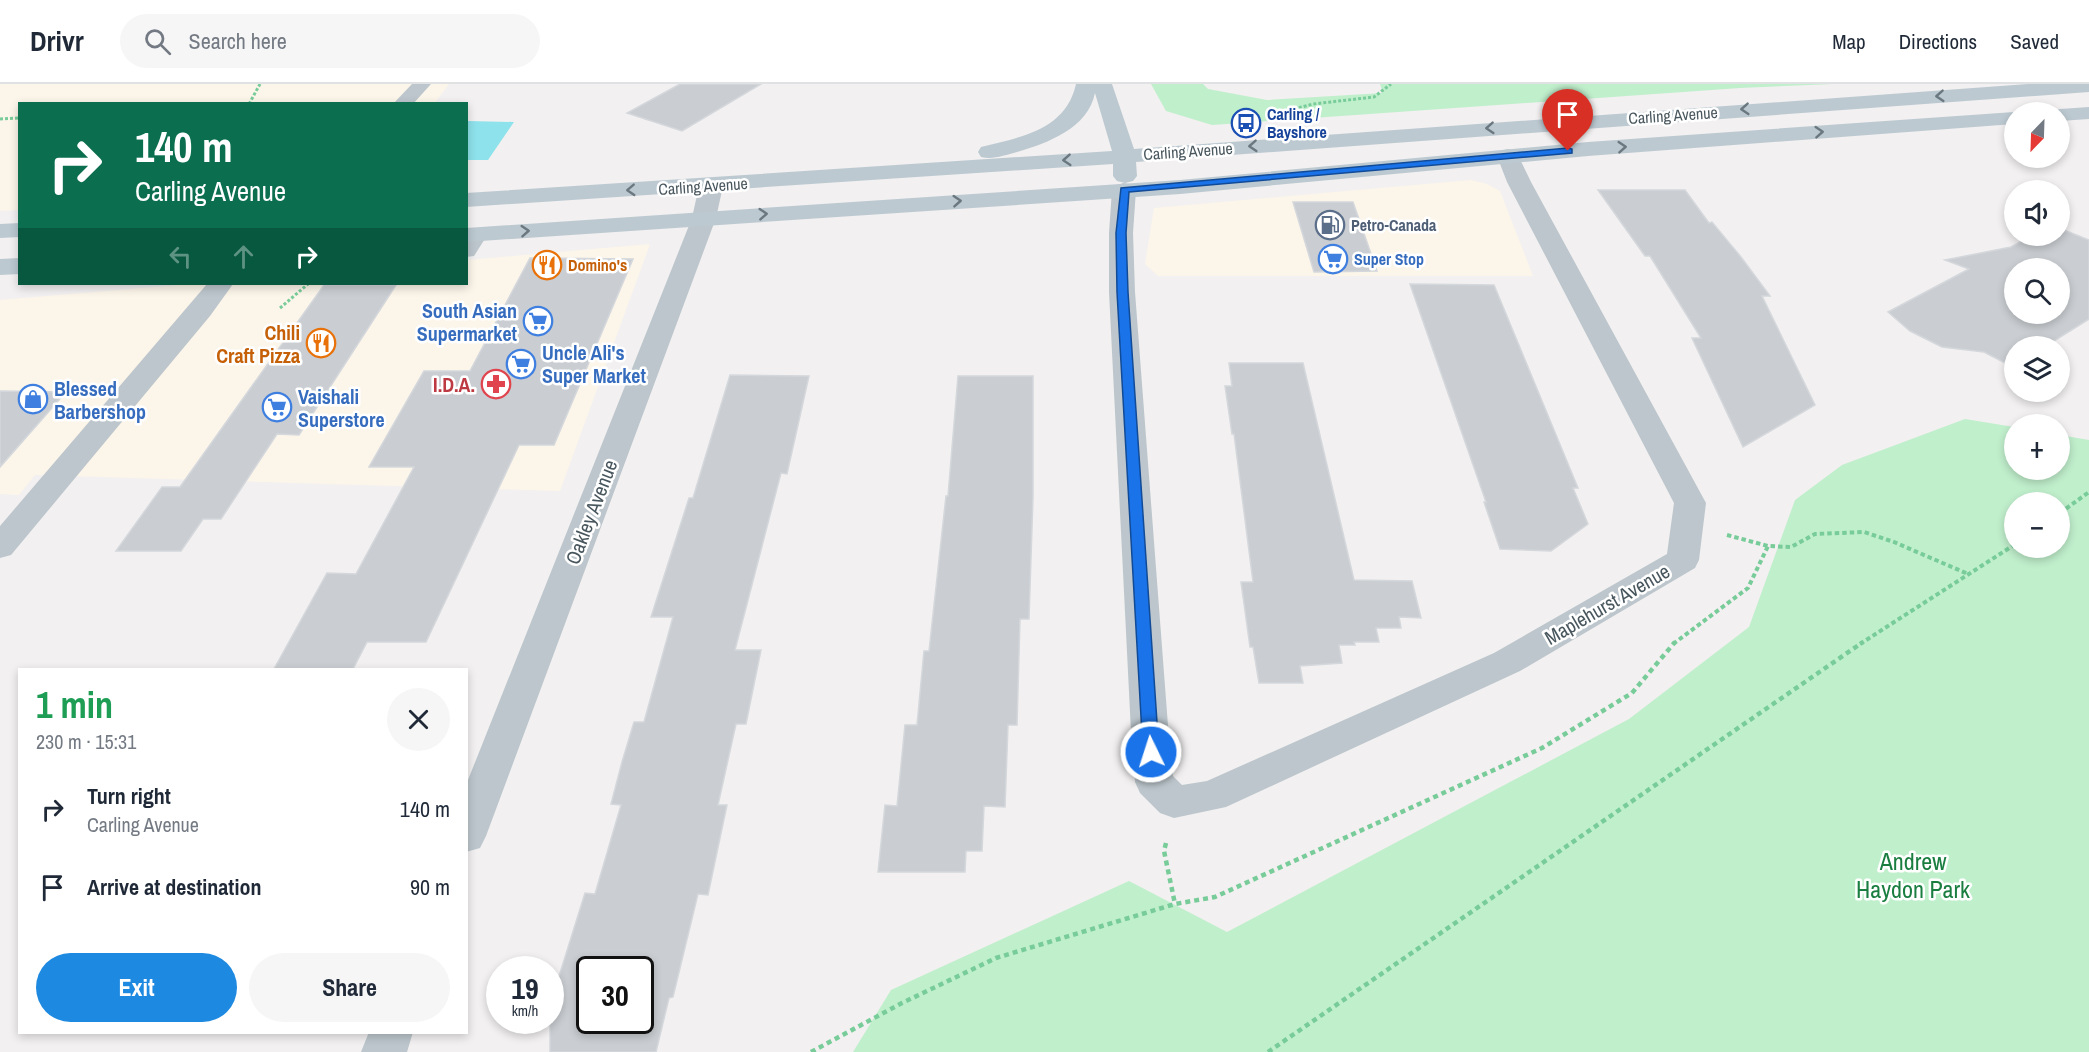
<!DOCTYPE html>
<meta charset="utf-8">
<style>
body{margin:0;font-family:"Archivo Narrow",sans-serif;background:#f6f6f7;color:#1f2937;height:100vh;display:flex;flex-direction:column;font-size:22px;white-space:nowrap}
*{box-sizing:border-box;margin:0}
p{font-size:20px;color:#747a83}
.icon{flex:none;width:33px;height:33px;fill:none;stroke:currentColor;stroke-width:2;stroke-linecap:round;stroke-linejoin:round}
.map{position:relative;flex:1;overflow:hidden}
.side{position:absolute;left:18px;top:584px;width:450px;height:366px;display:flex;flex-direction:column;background:#fff;border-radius:0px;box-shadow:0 3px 9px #0003}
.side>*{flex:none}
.guide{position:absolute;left:18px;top:18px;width:450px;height:183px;border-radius:0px;box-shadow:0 3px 9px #0003;background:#0b6e4f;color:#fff;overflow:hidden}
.needle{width:39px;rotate:203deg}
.controls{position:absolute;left:2004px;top:18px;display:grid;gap:12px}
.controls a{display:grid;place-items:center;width:66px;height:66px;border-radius:50%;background:#fff;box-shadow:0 3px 9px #0003;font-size:30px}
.speed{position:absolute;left:486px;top:872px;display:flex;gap:12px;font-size:30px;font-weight:700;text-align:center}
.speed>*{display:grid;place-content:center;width:78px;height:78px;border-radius:50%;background:#fff;box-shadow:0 3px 9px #0003;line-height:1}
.speed small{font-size:15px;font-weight:400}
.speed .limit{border:3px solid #111;border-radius:9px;background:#fff;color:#111}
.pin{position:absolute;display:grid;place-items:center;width:51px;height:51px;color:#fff;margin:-62px -26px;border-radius:50% 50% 50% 0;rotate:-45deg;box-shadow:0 0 6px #0007}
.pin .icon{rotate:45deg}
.me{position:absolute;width:66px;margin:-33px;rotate:356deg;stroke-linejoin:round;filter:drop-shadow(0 0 4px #0008)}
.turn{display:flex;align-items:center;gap:21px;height:126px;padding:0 18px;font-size:27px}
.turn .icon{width:78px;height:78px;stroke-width:2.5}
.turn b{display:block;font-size:42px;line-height:51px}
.lanes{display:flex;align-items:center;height:57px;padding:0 18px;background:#0003;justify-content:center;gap:30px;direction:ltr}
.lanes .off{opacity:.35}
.round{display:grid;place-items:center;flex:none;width:63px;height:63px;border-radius:32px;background:#f6f6f7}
.summary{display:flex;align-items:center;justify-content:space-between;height:102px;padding:0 18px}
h1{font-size:36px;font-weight:700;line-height:45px;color:#1e9e55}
.primary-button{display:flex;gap:12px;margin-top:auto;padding:12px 18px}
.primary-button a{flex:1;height:69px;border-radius:36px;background:#1d89e0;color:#fff;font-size:24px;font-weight:700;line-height:69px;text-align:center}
.primary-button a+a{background:#f6f6f7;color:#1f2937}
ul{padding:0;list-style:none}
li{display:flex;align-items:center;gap:18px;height:78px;padding:0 18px}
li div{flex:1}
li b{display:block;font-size:22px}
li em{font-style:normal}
header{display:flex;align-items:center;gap:36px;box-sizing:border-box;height:84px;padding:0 30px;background:#fff;border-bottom:2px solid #e0e1e3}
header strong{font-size:28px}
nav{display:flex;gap:33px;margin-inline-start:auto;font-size:21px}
.search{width:420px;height:54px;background:#f6f6f7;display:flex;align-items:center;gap:15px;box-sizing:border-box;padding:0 21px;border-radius:33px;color:#747a83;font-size:22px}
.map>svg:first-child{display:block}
.commercial{fill:#fcf5ea}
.green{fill:#c0efcc;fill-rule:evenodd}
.water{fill:#8ee2eb}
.building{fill:#caced2;stroke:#d4d7db;stroke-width:1.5;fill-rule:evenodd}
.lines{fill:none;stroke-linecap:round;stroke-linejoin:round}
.path-far2{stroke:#78cc99;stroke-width:3;stroke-dasharray:3 2;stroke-linecap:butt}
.path-far1{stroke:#78cc99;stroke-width:4;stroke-dasharray:4.5 3;stroke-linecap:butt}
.path{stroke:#78cc99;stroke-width:4.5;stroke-dasharray:5 4;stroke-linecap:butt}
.lane{fill:#bcc6cc;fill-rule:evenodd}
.street{fill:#bcc6cc;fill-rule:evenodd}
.secondary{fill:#bcc9d1;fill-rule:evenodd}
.oneway{stroke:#6b7880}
.route{fill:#1a73e8;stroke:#114b97;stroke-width:1.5}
.labels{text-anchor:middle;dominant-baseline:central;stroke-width:5;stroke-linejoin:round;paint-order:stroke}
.far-transit-label{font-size:16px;font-weight:bold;fill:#164399;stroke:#fff;text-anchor:start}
.far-street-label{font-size:16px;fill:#48565d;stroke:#fff}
.far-service-label{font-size:16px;font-weight:bold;fill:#4e5e75;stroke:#fff;text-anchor:start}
.far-shop-label{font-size:16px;font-weight:bold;fill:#366cbe;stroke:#fff;text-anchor:start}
.far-food-label{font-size:16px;font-weight:bold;fill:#c56008;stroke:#fff;text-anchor:start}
.shop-label{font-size:20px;font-weight:bold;fill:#366cbe;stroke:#fff;text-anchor:start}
.food-label{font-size:20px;font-weight:bold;fill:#c56008;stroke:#fff;text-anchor:end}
.health-label{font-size:20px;font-weight:bold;fill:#be3a42;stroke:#fff;text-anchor:end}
.street-label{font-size:20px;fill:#48565d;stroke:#fff}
.near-park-label{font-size:24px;fill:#197e40;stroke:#fff}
</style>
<header>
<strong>Drivr</strong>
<div class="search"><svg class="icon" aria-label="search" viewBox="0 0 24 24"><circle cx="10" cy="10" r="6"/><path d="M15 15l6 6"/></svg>Search here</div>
<nav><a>Map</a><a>Directions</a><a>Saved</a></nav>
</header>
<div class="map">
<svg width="2089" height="968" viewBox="0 0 2089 968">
<rect width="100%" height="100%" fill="#f2f0f0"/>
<!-- commercial -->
<g class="commercial">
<polygon points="0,0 449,0 434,20 20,20 19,126 0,127"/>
<polygon points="1471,96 1487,100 1500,107 1533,192 1158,192 1145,180 1154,124"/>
<polygon points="650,160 560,407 35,391 19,411 0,410 0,216 189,200 466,200 467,176"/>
</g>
<!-- green -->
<g class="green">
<polygon points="1151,0 1203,0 1208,5 1267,16 1383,9 1380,0 1833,0 1740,4 1212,41 1166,27"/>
<path d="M1965 335 2014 343V386H2060V351L2089 356V968H853L891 906 1129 797 1227 848 1629 635 1749 543 1795 416 1842 381ZM2014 418H2060V464H2014Z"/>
</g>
<!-- water -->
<polygon class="water" points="468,37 514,38 488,76 467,76"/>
<!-- building -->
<g class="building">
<polygon points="680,0 761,0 682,47 627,29"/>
<polygon points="1598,106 1685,106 1709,139 1712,138 1741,173 1770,212 1762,212 1815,321 1743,363 1692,254 1701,254 1650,172 1645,172"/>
<polygon points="1293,118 1353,118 1377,187 1314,188"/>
<path d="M2064 146 2089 156V235L2046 262H2014L2013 283 1984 268 1942 263 1910 247 1888 228 1969 185 1945 176 2011 163 2031 152H2060V148ZM2014 184H2060V230H2014Z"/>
<polygon points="530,174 633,175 554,361 519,361 426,558 367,558 353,585 274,585 327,489 356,490 414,383 369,383 424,287 470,287"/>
<polygon points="1410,200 1494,201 1578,404 1573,404 1588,440 1551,467 1500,465 1484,418 1486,418"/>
<polygon points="324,201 396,201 299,351 277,350 221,435 203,435 181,467 116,467 162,403 180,403"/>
<polygon points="1229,279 1303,279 1354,496 1412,497 1421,534 1399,533 1401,544 1376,544 1379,558 1354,558 1355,561 1339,561 1342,579 1300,582 1303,599 1259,599 1253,563 1250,563 1241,498 1253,498 1234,350 1232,350 1225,302 1232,302"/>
<path d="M730 291 809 292 787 390 781 389 735 566H761L746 640H736L718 721H727L708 811 698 810 673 913 669 914 656 968H550V921L585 809 595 810 621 721 611 720 622 678 634 638H644L673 533H651L689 414H693ZM590 885H640V936H590Z"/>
<polygon points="958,292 1033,292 1033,413 1029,535 1020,535 1017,641 1008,641 1005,723 984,722 982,767 966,767 965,788 878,788 885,721 897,722 905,641 917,641 924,567 929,567 946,412 948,412"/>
<polygon points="0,307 66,308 0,383"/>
</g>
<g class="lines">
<!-- path-far2 -->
<g class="path-far2">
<polyline points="249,20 260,0"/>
<polyline points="1294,25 1313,20 1374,13 1391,0"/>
<polyline points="0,35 20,34"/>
<polyline points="280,224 308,200"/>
</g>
<!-- path-far1 -->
<g class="path-far1">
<polyline points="2060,429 2089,408"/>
<polyline points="1727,451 1768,462 1791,463 1815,450 1864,448 1894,458 1968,490"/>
<polyline points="1673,560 1748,504 1768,462"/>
<polyline points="1860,560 2014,461"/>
</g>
<!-- path -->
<g class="path">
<polyline points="1166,759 1164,767 1175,820"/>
<polyline points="811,968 902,919 996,874 1175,820 1215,813 1542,664 1632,609 1675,558"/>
<polyline points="1268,968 1863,558"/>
</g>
<!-- lane -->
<g class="lane">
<polygon points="412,0 431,0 413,20 393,20"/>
<polygon points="477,144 485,145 488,150 474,172 466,173 466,150 469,145"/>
</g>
<!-- street -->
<g class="street">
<polygon points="1508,65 1516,67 1531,98 1706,419 1699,476 1695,484 1520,587 1226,723 1174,734 1160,729 1140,709 1135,698 1132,668 1109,208 1109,149 1112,106 1116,101 1124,99 1132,101 1136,106 1133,149 1135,208 1170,668 1173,692 1182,701 1207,697 1494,569 1667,470 1674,419 1507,98 1497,72 1500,67"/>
<polygon points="711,95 719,97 723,102 716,134 486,752 480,764 466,768 466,701 692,134 699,102 703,97"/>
<polygon points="207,200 233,200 210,232 11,471 0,474 0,442"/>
<polygon points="369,948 413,948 407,968 361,968"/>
</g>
<!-- secondary -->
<g class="secondary">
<path d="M1076 0H1112L1134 65 2028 0H2089V8L1136 78 1137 92 1133 97 1125 99 1117 97 1113 92V80L466 123V109L1112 67 1095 9C1088 44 1048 59 1017 68 1005 71 993 76 981 73L978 68 981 63C1021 53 1066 46 1076 0Z"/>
<polygon points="2089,23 2089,35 2060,37 2060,28 2051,28 2060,25"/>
<polygon points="2014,28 2018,28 2014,28 2014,40 1588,72 1180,110 466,158 466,144 1180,96 1588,58"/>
<polygon points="20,139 20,153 0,154 0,140"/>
<polygon points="20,174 20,190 0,191 0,175"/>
</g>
</g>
<!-- one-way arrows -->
<defs><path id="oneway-chevron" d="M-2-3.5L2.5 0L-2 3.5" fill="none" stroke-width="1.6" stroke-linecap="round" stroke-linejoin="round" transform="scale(1.5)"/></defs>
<g class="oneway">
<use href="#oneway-chevron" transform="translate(1940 12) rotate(176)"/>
<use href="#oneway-chevron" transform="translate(1745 25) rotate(176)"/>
<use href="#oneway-chevron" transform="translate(1490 44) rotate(176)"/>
<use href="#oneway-chevron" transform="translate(1819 48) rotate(-4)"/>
<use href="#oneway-chevron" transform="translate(1253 62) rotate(176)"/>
<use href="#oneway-chevron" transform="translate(1622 63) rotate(-4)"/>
<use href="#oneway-chevron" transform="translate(1067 76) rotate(176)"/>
<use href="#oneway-chevron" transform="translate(631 106) rotate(177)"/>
<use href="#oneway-chevron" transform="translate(957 117) rotate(-4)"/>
<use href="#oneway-chevron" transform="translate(763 130) rotate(-4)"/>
<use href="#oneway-chevron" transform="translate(525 147) rotate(-4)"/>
</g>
<!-- route -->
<polygon class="route" points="1568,64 1572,65 1572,69 1129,108 1126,149 1128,208 1159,668 1156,673 1151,674 1145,673 1143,668 1117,208 1116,149 1121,104"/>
<!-- icons -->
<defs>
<g id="bus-ring" transform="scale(1.5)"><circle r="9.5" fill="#fff" stroke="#1a4fb4" stroke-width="1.5"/><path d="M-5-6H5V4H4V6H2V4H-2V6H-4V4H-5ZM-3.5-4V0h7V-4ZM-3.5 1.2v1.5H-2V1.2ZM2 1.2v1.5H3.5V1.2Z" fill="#1a4fb4"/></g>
<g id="fuel-ring" transform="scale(1.5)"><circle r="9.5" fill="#fff" stroke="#5c6f8a" stroke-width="1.5"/><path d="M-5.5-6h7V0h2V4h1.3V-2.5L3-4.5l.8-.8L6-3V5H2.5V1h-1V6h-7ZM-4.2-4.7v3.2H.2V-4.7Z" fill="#5c6f8a"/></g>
<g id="supermarket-ring" transform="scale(1.5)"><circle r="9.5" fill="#fff" stroke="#3f7fe0" stroke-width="1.5"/><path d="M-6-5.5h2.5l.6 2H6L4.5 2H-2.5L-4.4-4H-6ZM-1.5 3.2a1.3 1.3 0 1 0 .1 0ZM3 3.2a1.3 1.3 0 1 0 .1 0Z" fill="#3f7fe0"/></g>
<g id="restaurant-ring" transform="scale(1.5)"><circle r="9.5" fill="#fff" stroke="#e8710a" stroke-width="1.5"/><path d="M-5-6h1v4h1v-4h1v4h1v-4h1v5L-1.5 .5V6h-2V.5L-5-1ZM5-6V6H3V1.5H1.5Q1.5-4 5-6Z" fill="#e8710a"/></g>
<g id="pharmacy-ring" transform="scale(1.5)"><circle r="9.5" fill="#fff" stroke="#e0444e" stroke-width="1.5"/><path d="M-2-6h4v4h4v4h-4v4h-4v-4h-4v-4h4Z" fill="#e0444e"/></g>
<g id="shop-ring" transform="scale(1.5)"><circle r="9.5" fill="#fff" stroke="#3f7fe0" stroke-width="1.5"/><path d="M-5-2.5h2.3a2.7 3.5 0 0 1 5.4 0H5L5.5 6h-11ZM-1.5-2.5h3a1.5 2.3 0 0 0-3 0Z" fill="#3f7fe0"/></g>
</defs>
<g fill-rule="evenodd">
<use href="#bus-ring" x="1246" y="39"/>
<use href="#fuel-ring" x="1330" y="141"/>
<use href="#supermarket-ring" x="1333" y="175"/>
<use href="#restaurant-ring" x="547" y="181"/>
<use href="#supermarket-ring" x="538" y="237"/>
<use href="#restaurant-ring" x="321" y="259"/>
<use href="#supermarket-ring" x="521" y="280"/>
<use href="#pharmacy-ring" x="496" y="300"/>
<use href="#shop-ring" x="33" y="315"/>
<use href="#supermarket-ring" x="277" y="323"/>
</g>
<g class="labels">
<!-- far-transit labels -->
<g class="far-transit-label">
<text x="1267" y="30">Carling /<tspan x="1267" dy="18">Bayshore</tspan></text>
</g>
<!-- far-street labels -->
<g class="far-street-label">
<text transform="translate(1673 31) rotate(-4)">Carling Avenue</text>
<text transform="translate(1188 67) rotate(-4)">Carling Avenue</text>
<text transform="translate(703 102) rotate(-4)">Carling Avenue</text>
</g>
<!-- far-service labels -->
<g class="far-service-label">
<text x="1351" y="141">Petro-Canada</text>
</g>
<!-- far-shop labels -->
<g class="far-shop-label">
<text x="1354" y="175">Super Stop</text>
</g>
<!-- far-food labels -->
<g class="far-food-label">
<text x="568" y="181">Domino's</text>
</g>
<!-- shop labels -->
<g class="shop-label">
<text x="517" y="226" text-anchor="end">South Asian<tspan x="517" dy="23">Supermarket</tspan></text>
<text x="542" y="268">Uncle Ali's<tspan x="542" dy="23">Super Market</tspan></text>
<text x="54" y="304">Blessed<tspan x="54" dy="23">Barbershop</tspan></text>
<text x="298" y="312">Vaishali<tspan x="298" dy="23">Superstore</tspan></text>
</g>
<!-- food labels -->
<g class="food-label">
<text x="300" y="248">Chili<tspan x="300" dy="23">Craft Pizza</tspan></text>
</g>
<!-- health labels -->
<g class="health-label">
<text x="475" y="300">I.D.A.</text>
</g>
<!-- street labels -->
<g class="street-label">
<text transform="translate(591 428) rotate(-69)">Oakley Avenue</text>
<text transform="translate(1607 520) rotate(-30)">Maplehurst Avenue</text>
</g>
<!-- near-park labels -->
<g class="near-park-label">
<text x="1913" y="777">Andrew<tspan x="1913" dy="28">Haydon Park</tspan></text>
</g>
</g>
</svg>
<div class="controls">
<a><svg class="needle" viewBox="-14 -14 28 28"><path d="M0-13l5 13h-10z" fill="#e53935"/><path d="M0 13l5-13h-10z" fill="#747a83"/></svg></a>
<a><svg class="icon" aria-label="sound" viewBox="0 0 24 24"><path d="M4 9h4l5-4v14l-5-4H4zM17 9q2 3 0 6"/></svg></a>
<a><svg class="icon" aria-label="search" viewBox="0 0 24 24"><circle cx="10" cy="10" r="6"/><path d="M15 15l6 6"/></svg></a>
<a><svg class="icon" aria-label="layers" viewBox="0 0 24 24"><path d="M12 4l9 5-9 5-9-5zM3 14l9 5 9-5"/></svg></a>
<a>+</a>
<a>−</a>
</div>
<div class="speed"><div>19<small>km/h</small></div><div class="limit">30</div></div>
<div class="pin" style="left:1568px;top:67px;background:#d93025"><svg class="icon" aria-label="arrive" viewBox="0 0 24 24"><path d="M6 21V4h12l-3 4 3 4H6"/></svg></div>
<svg class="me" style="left:1151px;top:668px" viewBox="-20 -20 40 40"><circle r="17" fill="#1a73e8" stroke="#fff" stroke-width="3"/><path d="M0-11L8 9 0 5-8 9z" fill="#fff"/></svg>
<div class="guide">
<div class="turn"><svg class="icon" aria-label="right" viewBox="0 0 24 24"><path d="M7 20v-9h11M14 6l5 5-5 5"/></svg><div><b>140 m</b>Carling Avenue</div></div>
<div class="lanes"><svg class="icon off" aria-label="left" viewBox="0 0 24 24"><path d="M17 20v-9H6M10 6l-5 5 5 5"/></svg><svg class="icon off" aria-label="ahead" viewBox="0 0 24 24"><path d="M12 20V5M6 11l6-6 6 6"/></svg><svg class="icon" aria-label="right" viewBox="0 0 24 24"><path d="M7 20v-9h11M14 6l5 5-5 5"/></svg></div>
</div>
<section class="side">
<div class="summary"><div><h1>1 min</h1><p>230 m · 15:31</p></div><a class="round"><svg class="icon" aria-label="close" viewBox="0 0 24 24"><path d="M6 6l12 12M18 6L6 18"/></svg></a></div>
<ul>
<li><svg class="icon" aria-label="right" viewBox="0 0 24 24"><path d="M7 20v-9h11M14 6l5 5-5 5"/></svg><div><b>Turn right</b><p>Carling Avenue</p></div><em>140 m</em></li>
<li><svg class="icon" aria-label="arrive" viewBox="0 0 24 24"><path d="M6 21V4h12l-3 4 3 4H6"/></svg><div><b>Arrive at destination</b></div><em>90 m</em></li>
</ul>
<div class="primary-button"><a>Exit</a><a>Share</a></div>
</section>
</div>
